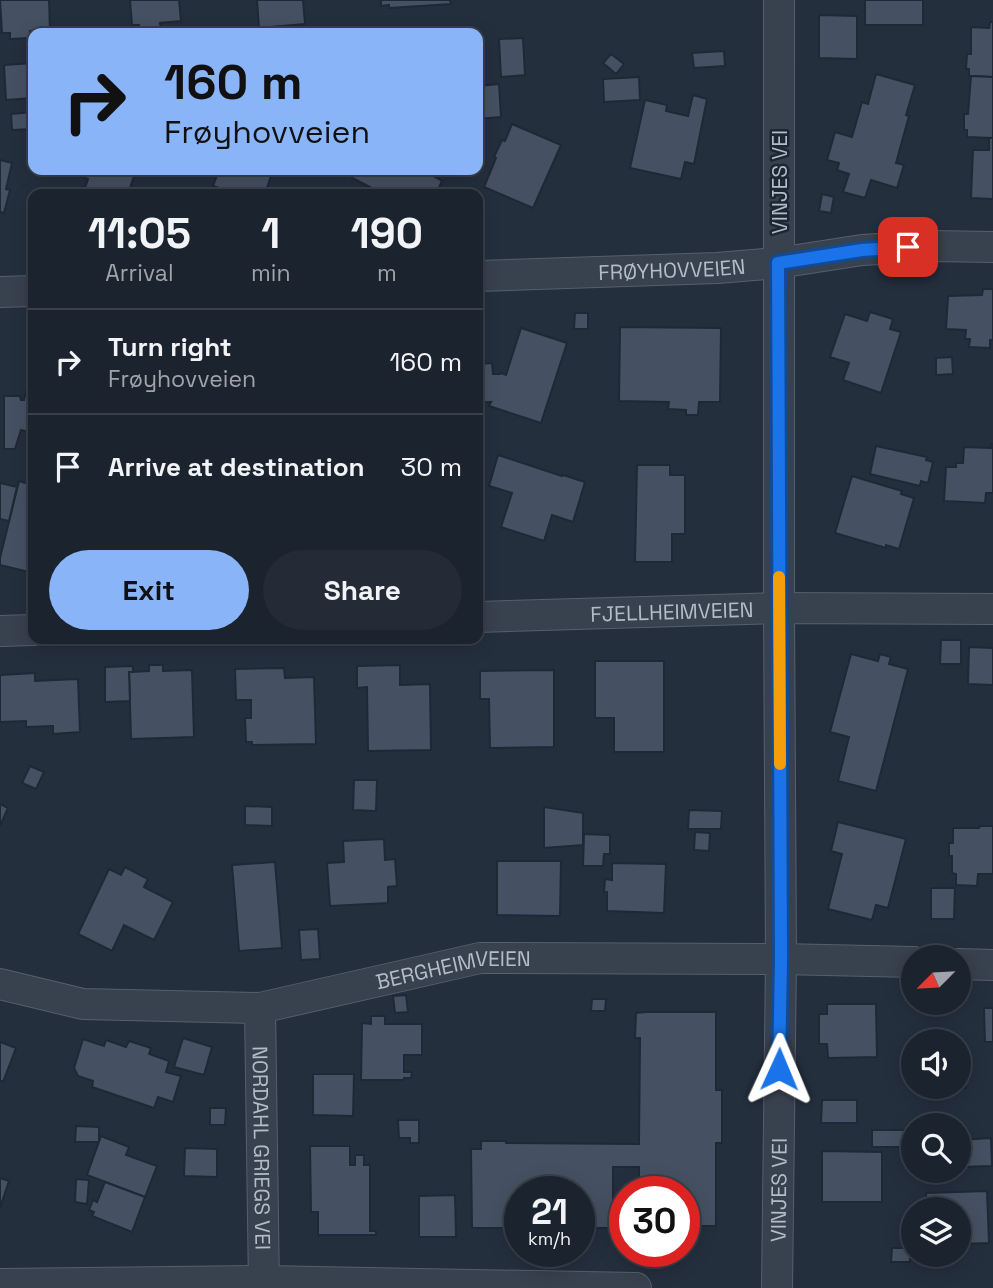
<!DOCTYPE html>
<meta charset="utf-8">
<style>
body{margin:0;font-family:"Space Grotesk",sans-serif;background:#242b36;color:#f1f3f6;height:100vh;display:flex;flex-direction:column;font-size:26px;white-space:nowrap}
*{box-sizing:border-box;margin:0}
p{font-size:23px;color:#a0a4aa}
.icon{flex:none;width:38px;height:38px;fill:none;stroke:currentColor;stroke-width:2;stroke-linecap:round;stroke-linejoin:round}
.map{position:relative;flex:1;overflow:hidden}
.side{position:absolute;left:28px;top:189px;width:455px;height:455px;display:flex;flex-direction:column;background:#1b232e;border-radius:14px;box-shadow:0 4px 18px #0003,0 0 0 2px #39404a}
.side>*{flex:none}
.hud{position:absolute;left:28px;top:28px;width:455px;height:147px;border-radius:14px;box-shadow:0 4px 18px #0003,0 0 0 2px #39404a;background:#8ab4f8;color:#111;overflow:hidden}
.needle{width:46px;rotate:246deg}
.tools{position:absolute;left:901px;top:945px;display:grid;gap:14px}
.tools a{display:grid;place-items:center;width:70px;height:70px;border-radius:50%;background:#1b232e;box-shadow:0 4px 18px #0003,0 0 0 2px #39404a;font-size:35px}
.speed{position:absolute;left:504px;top:1176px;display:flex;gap:14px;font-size:35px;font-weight:700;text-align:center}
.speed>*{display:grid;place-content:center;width:91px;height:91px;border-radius:50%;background:#1b232e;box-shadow:0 4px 18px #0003,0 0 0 2px #39404a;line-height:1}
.speed small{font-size:18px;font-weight:400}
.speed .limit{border:10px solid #d22;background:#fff;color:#111}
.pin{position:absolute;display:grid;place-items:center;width:60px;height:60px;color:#fff;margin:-30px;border-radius:14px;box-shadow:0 4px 10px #0006}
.me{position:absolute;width:77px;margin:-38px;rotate:1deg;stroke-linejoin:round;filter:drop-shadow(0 0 5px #0008)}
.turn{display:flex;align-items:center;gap:24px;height:147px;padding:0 21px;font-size:32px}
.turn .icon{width:91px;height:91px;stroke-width:2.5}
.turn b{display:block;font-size:49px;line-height:60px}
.eta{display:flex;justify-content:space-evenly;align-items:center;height:119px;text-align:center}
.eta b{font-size:42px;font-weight:800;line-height:49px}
.button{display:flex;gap:14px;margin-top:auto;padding:14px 21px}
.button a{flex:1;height:80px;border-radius:42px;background:#8ab4f8;color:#111;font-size:28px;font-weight:800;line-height:80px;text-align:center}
.button a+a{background:#242b36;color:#f1f3f6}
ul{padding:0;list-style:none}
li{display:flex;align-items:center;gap:21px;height:105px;padding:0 21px;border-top:2px solid #39404a}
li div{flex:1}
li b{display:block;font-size:26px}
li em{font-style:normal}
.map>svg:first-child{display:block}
.building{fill:#455162;stroke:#1f2835;stroke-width:2}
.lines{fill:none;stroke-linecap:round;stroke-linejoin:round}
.street-casing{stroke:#565f6c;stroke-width:32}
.street{stroke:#38414e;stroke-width:30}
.route-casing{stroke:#114b97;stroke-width:18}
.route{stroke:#1a73e8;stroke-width:12}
.slow{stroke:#f59e0b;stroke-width:12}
.labels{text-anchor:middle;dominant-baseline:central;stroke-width:5;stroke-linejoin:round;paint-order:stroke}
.street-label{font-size:21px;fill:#b4bcc9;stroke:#1d2633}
</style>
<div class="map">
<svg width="993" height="1288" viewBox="0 0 993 1288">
<rect width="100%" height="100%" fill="#242f3e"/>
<!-- building -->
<g class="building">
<polygon points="0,0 49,0 50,30 30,31 30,38 10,39 10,33 2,33"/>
<polygon points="130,0 179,0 181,21 160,23 161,30 139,32 139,25 132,25"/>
<polygon points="257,0 303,0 305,24 259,28"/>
<polygon points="381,0 450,0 451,4 389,8 389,5 381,6"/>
<rect x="865" y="0" width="58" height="25"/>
<polygon points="819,15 857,16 857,59 819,58"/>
<polygon points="990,22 993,22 993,77 969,76 969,69 966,69 967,54 971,54 971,27 989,28"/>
<polygon points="523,38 525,75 501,77 499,39"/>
<polygon points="724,51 725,66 694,68 692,53"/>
<polygon points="611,54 624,64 616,74 603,63"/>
<polygon points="33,63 33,98 6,100 4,65"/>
<polygon points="876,74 915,85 906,115 909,116 896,163 904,165 897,188 871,180 865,198 843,192 849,174 837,170 839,163 827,160 835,132 852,137 862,102 868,104"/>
<polygon points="971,76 993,77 993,138 967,137 967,130 964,130 964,114 968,114"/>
<polygon points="639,77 640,100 604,102 603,79"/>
<polygon points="499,84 501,117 478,119 478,86"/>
<polygon points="693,95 707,99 694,164 685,162 681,179 630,168 645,100 667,105 666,111 688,116"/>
<polygon points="33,112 33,129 12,130 11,114"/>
<polygon points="512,124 561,145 533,208 484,187 496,158 494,157 502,140 505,141"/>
<polygon points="989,138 993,138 993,199 971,198 973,150 989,150"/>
<polygon points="0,160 12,163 6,189 10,190 4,213 0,212"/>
<polygon points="65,170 136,170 128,194 83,194 88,179"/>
<polygon points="219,170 273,170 265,194 237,194 213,186"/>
<polygon points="356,170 431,170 438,173 435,177 442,181 436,194 382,194 382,193 352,178"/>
<polygon points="822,194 834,197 831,213 819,211"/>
<polygon points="983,289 993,289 993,340 990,340 990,348 969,347 970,339 965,339 966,330 946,329 948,296 982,295"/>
<polygon points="870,312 893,319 890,329 901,332 881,393 843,380 849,363 830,357 845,314 867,321"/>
<polygon points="575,313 588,313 588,329 574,329"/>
<polygon points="620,327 721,328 720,402 699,402 698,415 686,415 686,410 668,409 669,402 619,401"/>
<polygon points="521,328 567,343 541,423 489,406 491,402 478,403 478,364 492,363 493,374 500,374 501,373 506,375"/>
<polygon points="952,357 953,374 936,375 936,358"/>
<polygon points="31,365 33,366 33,433 21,430 15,449 4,449 4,396 20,396 21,400 24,400 29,381 27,380"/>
<polygon points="991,444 993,444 993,493 986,493 985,503 944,501 946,467 956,467 956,463 963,463 964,447 991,448"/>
<polygon points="876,446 927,457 926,460 933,462 928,483 921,481 920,486 870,474"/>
<polygon points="498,455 562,476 563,475 585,482 573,522 552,515 544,541 501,527 512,493 489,486"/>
<polygon points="637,465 670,465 670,475 685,475 685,534 672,534 672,562 635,562"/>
<polygon points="852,476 902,491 901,494 914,498 899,549 886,545 886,548 835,533"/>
<polygon points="19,481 33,485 33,573 0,565 0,558"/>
<polygon points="0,483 17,487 9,521 0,519"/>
<polygon points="941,640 961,640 961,664 940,664"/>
<polygon points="969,647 993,648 993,685 968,684"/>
<polygon points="851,654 878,661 880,654 891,657 889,664 908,669 876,791 838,781 849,737 830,732"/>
<polygon points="595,661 664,661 664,752 614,752 614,718 595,718"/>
<polygon points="149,665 163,665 163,671 192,670 194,737 131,739 129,672 149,671"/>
<polygon points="400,665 400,685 430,684 431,750 368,751 367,687 357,688 357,666"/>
<polygon points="133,666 133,672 129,672 130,701 105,702 105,667"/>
<polygon points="284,668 285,678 314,677 316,744 252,745 252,742 246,742 245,718 251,718 251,700 236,700 235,669"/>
<polygon points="554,670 554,747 490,748 489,699 480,699 480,671"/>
<polygon points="35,673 35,681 78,679 80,732 53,734 53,726 26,727 26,721 0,722 0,675"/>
<polygon points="30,766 44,772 36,789 22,783"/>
<polygon points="354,780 377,780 376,811 353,810"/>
<polygon points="0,804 8,808 0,826"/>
<polygon points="245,806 272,807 272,826 245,825"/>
<polygon points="544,807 583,813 583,845 544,848"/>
<polygon points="689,810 722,811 721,829 688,829"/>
<polygon points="838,822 906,839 888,908 876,905 872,920 828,909 842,854 831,851"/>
<polygon points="980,826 993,826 993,874 978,874 977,886 956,885 956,874 952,873 952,856 949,856 949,843 953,843 953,828 979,828"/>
<polygon points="695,832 710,833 709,851 694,850"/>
<polygon points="584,834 610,835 610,854 604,854 603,866 583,866"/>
<polygon points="384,839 385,860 395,859 397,886 388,887 388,903 330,906 327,863 344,862 343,841"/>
<polygon points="497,861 561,861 560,916 497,915"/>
<polygon points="275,862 282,948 239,951 232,865"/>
<polygon points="612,863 666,864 664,913 607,911 607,892 604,892 605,879 612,880"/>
<polygon points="125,867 148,879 144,887 173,902 154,940 124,925 112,951 78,934 109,869 121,875"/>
<polygon points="931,888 955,888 954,919 931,919"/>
<polygon points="318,929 320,959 301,960 299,930"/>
<polygon points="406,995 408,1012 395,1013 393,996"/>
<polygon points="592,999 606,999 605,1011 591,1011"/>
<polygon points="827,1004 876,1004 877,1057 828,1058 827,1044 819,1044 819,1014 827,1014"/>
<polygon points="984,1008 993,1008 993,1042 985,1042"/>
<polygon points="646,1012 716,1012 716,1090 722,1090 722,1143 716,1143 716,1226 684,1226 684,1192 639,1192 639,1167 613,1167 613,1228 579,1228 579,1192 520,1192 520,1228 472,1228 471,1149 481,1149 481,1141 506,1141 506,1143 639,1144 640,1038 635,1038 636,1013"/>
<polygon points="371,1016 385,1016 385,1024 422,1024 422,1055 404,1055 404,1072 412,1072 411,1078 404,1078 404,1080 361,1080 362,1023 371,1024"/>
<polygon points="183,1038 212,1047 204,1075 174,1067"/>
<polygon points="83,1039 104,1046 106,1040 126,1047 129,1041 151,1048 149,1054 169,1061 166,1072 181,1076 173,1102 158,1097 154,1108 92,1087 93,1081 78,1076 74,1068"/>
<polygon points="959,1041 963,1041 966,1088 917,1091 916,1087 959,1087"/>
<polygon points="0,1042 16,1048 3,1082 0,1080"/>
<polygon points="313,1074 354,1074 353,1116 313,1115"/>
<polygon points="822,1100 857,1100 857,1123 821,1123"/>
<polygon points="210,1108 226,1108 225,1125 210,1125"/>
<polygon points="398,1120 419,1120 419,1143 410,1143 410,1138 399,1138"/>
<polygon points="76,1126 99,1127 99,1142 75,1142"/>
<rect x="872" y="1130" width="32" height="17"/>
<polygon points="914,1130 914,1158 911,1159 908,1131"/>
<polygon points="101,1136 129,1147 126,1155 157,1166 145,1197 87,1175"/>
<polygon points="991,1138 992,1166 959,1167 959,1140"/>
<polygon points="310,1146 350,1146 350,1165 355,1165 355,1155 364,1155 364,1165 370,1165 370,1231 376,1231 376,1235 318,1235 318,1212 311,1212"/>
<polygon points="185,1148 217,1149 217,1177 184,1176"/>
<polygon points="822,1151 882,1152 882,1202 822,1202"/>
<polygon points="0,1178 9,1181 0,1208"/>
<polygon points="76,1179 89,1180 87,1204 75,1202"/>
<polygon points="105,1182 145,1197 132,1232 92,1216 94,1212 89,1210 93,1200 97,1202"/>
<polygon points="987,1191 989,1243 959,1244 959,1209 927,1209 926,1193"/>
<polygon points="455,1195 456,1237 419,1237 419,1196"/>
<polygon points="892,1248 910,1248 910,1262 891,1262"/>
</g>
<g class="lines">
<!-- street casing -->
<g class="street-casing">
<g id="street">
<path id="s1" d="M478 276 717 268 778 263 862 250 931 246 993 247"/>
<polyline points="0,292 33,291"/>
<path id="s2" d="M478 617 779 608 993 609"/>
<polyline points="0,631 33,630"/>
<polyline points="959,964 993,965"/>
<path id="s3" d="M0 984 83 1004 260 1008 480 958 781 959 914 962"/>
<path id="s4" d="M260 1008 264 1288"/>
<polyline points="0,1284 264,1281 636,1288"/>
<path id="s5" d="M777 1288 781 959 779 608V0"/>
</g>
</g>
<!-- street -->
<use href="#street" class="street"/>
</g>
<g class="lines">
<!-- route casing -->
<g class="route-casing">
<polyline id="route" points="779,1069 781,959 778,263 862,250 908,247"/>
</g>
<!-- route -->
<use href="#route" class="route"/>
<!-- slow -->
<polyline class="slow" points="779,577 780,764"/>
</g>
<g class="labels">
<!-- street labels -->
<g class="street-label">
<text transform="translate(779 182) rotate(-90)">VINJES VEI</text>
<text stroke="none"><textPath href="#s1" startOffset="194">FRØYHOVVEIEN</textPath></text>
<text stroke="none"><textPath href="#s2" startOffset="194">FJELLHEIMVEIEN</textPath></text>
<text stroke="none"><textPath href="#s3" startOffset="460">BERGHEIMVEIEN</textPath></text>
<text stroke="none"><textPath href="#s4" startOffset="140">NORDAHL GRIEGS VEI</textPath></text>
<text stroke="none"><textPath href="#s5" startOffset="98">VINJES VEI</textPath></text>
</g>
</g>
</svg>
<div class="tools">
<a><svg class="needle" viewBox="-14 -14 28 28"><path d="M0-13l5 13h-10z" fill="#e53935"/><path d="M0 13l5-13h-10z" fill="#a0a4aa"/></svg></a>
<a><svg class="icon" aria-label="sound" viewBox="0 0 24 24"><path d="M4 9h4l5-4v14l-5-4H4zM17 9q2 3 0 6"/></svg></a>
<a><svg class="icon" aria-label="search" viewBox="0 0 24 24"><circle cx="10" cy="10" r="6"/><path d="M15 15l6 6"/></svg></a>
<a><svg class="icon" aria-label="layers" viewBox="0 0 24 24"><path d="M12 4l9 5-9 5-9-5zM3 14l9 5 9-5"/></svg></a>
</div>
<div class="speed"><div>21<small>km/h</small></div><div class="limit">30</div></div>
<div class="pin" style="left:908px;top:247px;background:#d93025"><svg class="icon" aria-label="arrive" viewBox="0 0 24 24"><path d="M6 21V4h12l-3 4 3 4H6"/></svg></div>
<svg class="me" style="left:779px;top:1069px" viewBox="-20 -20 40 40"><path d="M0-17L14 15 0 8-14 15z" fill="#1a73e8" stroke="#fff" stroke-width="4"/></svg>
<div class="hud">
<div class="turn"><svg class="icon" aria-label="right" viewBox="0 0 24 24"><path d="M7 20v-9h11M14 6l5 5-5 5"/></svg><div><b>160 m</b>Frøyhovveien</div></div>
</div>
<section class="side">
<div class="eta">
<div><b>11:05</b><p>Arrival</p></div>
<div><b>1</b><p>min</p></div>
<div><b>190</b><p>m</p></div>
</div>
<ul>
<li><svg class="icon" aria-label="right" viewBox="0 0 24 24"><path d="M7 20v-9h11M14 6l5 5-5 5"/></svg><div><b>Turn right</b><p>Frøyhovveien</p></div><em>160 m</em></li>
<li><svg class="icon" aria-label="arrive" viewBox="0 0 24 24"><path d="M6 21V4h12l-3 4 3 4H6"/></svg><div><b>Arrive at destination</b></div><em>30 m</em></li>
</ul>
<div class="button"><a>Exit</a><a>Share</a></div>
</section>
</div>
